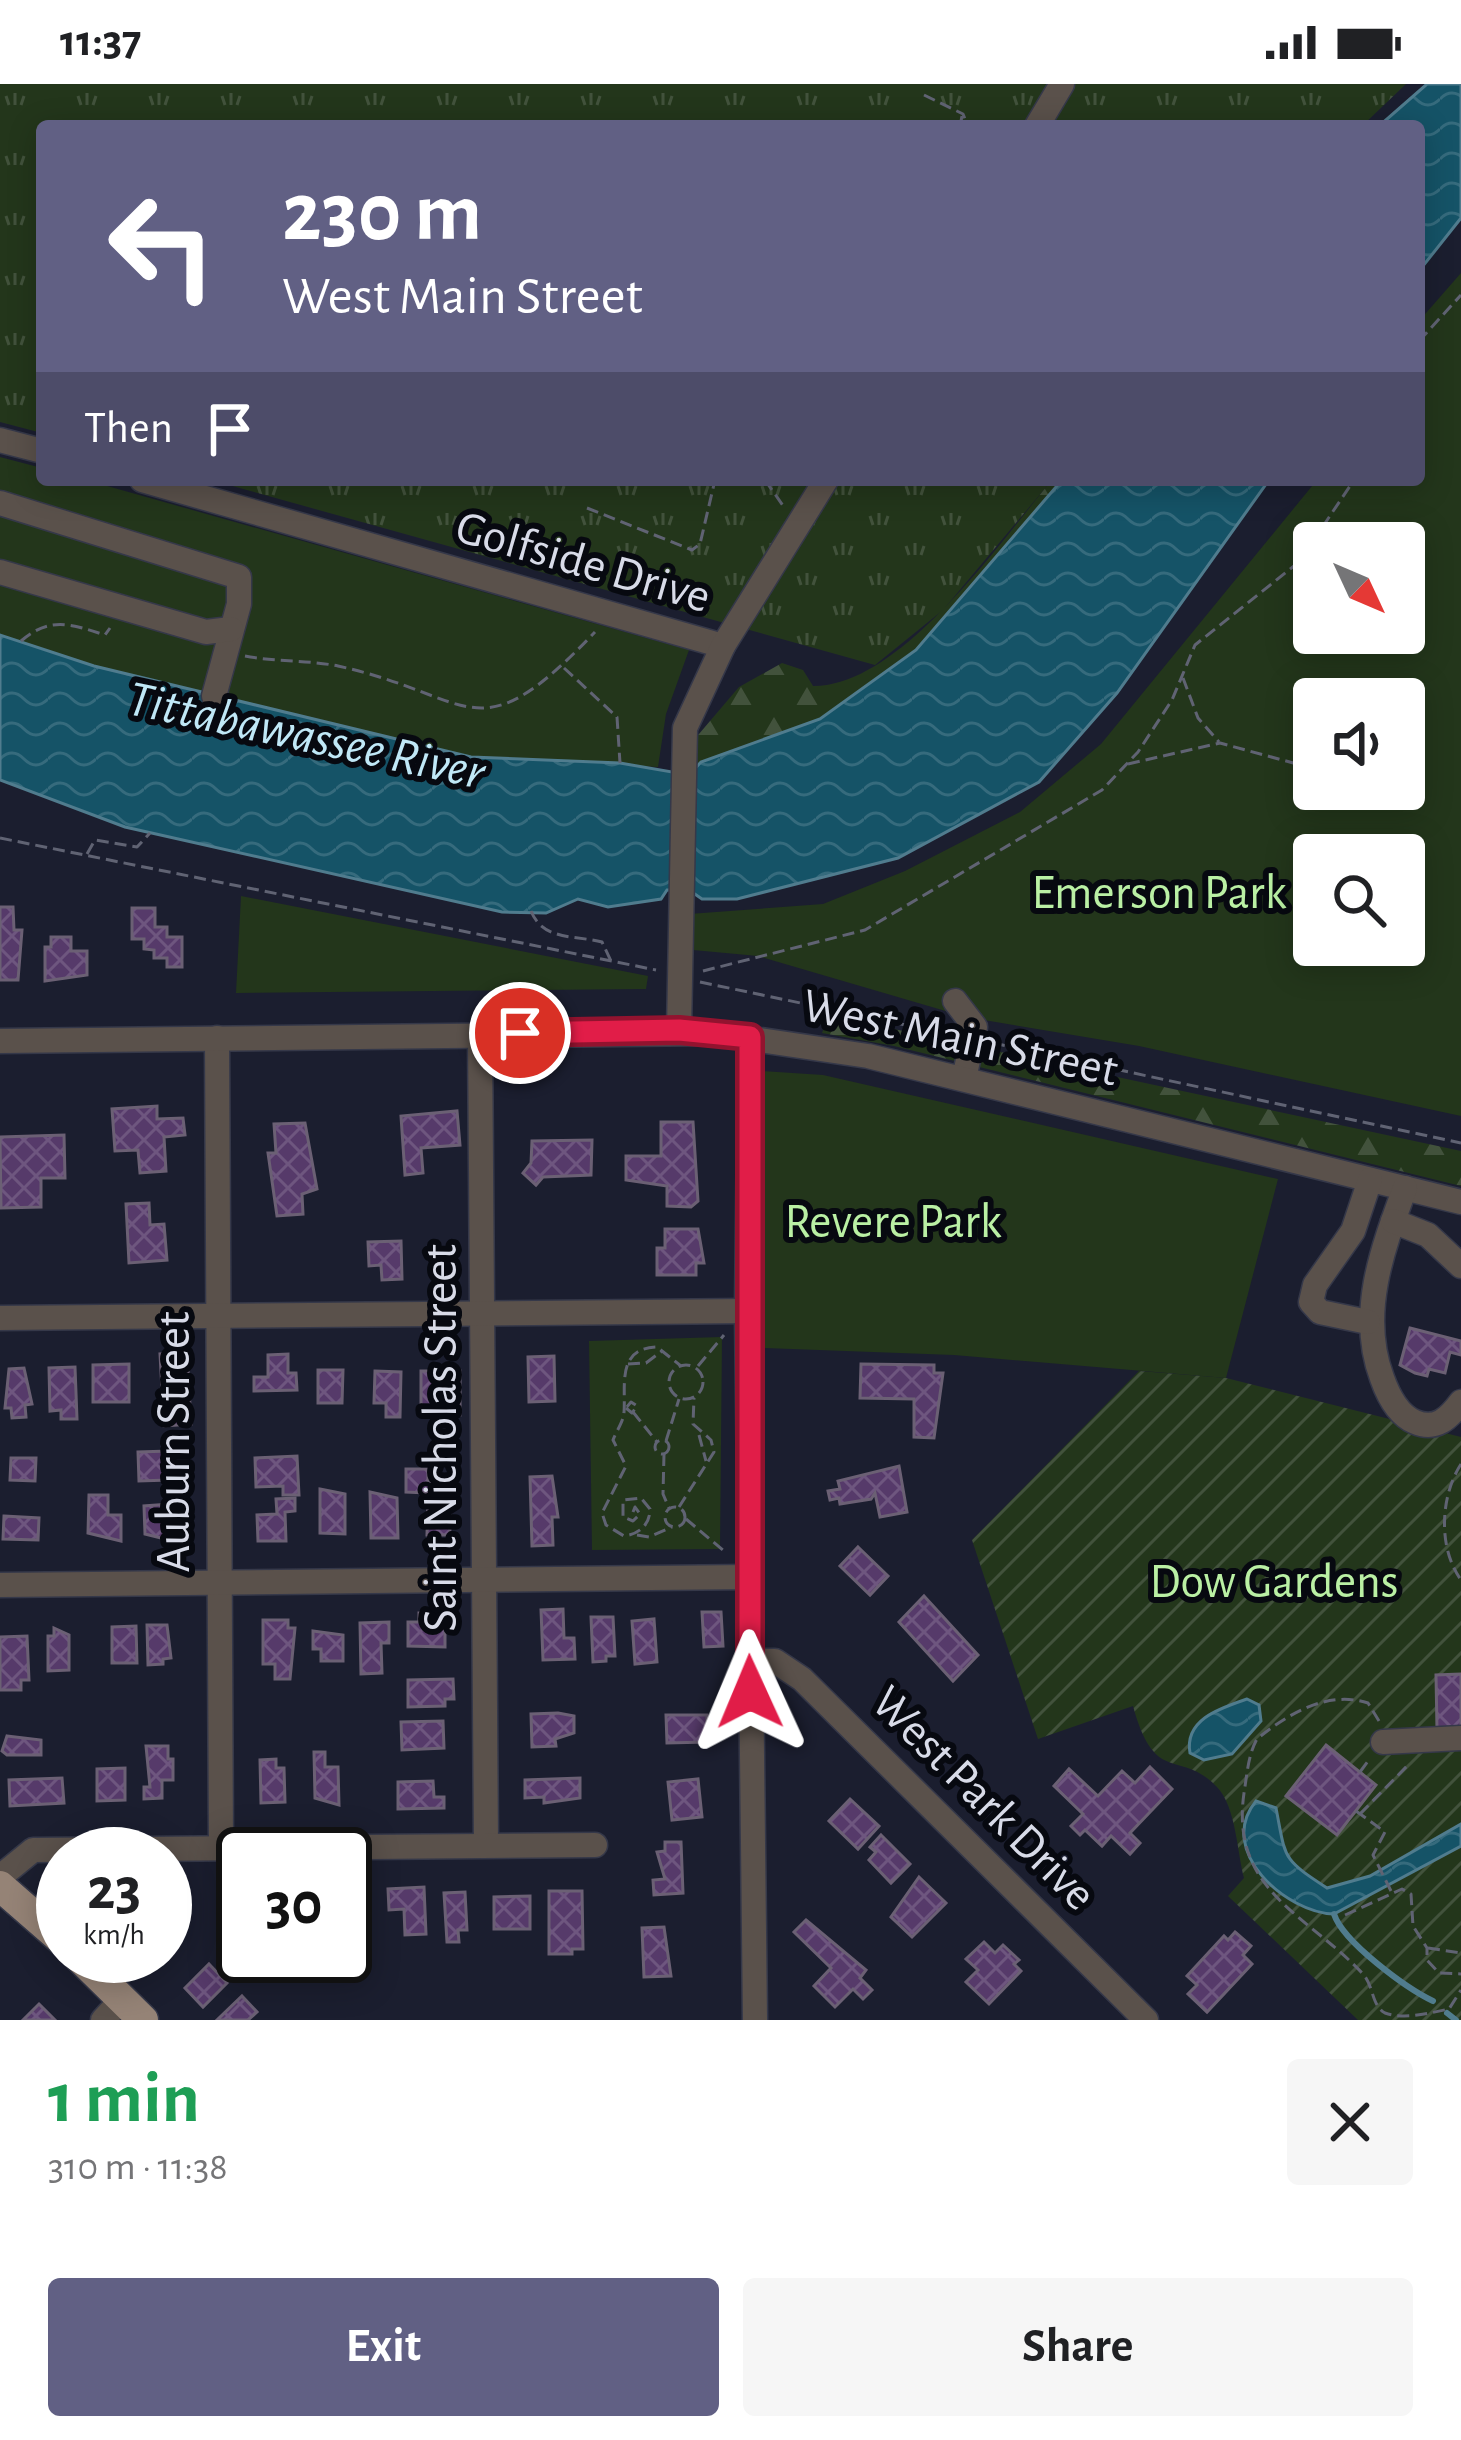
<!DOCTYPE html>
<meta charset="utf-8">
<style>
body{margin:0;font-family:"Alegreya Sans",sans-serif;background:#f6f6f6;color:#202124;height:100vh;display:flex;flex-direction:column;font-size:45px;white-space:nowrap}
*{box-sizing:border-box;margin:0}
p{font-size:39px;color:#757577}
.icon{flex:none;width:66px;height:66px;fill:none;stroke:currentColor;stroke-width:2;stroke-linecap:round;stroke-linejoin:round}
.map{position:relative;height:1936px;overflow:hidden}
.sheet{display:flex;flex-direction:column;background:#fff;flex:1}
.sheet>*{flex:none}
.guide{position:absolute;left:36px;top:36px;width:1389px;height:366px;border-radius:12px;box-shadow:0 6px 30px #0003;background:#616084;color:#fff;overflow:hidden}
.needle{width:78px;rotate:134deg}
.buttons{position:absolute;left:1293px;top:438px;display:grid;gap:24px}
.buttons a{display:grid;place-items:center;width:132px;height:132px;border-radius:12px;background:#fff;box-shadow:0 6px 30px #0003;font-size:60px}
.speed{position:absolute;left:36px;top:1743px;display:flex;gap:24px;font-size:60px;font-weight:700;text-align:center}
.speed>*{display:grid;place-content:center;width:156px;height:156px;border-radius:50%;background:#fff;box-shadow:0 6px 30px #0003;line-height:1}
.speed small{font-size:30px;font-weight:400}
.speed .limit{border:6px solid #111;border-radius:18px;background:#fff;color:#111}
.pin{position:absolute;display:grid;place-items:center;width:102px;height:102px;color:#fff;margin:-51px;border:6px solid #fff;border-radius:50%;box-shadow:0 3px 12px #0007}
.me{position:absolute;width:132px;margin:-66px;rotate:359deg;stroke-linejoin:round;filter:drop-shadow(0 0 9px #0008)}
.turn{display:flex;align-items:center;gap:42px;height:252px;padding:0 48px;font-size:54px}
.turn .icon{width:156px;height:156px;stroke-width:2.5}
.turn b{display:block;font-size:84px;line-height:102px}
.then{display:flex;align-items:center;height:114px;padding:0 48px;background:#0003;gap:24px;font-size:45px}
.round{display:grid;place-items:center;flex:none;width:126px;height:126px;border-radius:12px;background:#f6f6f6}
.headline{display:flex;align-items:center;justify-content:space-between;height:204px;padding:0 48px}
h1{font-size:72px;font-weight:700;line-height:90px;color:#1e9e55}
.cta{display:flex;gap:24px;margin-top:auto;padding:24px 48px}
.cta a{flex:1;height:138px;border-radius:12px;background:#616084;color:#fff;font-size:48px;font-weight:700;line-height:138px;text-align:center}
.cta a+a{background:#f6f6f6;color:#202124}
.status{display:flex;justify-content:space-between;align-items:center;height:84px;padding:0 60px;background:#fff;direction:ltr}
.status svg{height:33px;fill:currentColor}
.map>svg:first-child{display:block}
.grass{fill:url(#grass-tufts)}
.forest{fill:url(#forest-firs)}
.park{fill:#23361b;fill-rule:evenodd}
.garden{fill:url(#garden-furrows)}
.water{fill:url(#water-waves);stroke:#507c8e;stroke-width:3}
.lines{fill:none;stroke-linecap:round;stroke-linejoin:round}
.stream{stroke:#507c8e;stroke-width:6}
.building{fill:url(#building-cross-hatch);stroke:#6b6074;stroke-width:3}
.minor-casing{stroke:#353849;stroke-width:27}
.major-casing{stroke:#353849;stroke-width:33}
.path{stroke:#606373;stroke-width:3;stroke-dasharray:12 6;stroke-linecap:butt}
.minor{stroke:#5a514b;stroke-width:24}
.major{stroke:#958376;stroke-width:30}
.route-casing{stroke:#92132f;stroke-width:30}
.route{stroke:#e11d48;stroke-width:21}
.labels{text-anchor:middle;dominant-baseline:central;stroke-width:12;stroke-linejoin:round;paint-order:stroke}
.street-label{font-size:48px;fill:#d8dbe8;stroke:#070910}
.park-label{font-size:48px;fill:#baf0a4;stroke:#070910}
.water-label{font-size:51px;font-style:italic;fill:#c0e8f7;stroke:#070910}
</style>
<div class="status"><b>11:37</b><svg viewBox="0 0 49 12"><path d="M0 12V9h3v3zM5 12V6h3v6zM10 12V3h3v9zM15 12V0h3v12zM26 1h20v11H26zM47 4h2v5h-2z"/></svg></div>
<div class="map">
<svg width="1461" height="1936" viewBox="0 0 1461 1936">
<defs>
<pattern id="grass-tufts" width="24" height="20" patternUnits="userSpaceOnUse" patternTransform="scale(3)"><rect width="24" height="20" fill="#23361b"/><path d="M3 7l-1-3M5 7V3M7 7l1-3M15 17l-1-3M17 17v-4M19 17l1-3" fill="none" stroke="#42523c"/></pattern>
<pattern id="forest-firs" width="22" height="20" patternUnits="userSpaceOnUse" patternTransform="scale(3)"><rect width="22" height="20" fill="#23361b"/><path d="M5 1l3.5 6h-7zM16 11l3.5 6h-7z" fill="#42523c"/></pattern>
<pattern id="garden-furrows" width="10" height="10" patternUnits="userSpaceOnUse" patternTransform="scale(3)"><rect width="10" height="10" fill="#23361b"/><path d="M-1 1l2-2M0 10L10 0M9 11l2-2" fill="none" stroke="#42523c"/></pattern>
<pattern id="water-waves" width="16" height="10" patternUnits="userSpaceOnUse" patternTransform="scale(3)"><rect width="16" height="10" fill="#155367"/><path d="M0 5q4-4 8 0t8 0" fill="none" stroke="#366b7d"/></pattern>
<pattern id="building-cross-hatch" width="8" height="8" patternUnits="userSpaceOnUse" patternTransform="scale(3)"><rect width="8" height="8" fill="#563a6a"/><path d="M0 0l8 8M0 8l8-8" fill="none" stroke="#6e567f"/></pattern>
</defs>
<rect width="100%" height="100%" fill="#1b1e2f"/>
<!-- grass -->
<g class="grass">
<polygon points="0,0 1406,0 1362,42 42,42 42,349 0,338"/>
<polygon points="211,396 1052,396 943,526 875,581"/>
</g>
<!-- forest -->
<g class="forest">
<path d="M1052 396H1062L916 566 820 635 701 678 694 688 693 657 739 603 782 579 803 586 813 602C900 603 1000 458 1052 396Z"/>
<polygon points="829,931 1461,1067 1461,1102 894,962 822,949"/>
</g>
<!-- park -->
<g class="park">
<path d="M1461 189V1032L1139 962 966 933 758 872 693 866 689 830 823 820 905 787 1020 728 1101 660 1317 396H1419V237ZM1314 459H1404V549H1314ZM1314 615H1404V705H1314ZM1314 771H1404V861H1314Z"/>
<polygon points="0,373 42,384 42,396 86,396 689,566 666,630 658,683 471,673 94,582 0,551"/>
<polygon points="241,812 648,892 646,905 236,909"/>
<polygon points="762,987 823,991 1278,1095 1226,1294 954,1271 765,1264"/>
<polygon points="722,1253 720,1465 592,1466 589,1257"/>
</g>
<!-- garden -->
<path class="garden" d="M1139 1287 1226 1294 1461 1353V1936H1358L1228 1812 1244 1794C1237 1767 1236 1723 1217 1703 1180 1664 1155 1703 1133 1622L1038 1655 972 1456Z"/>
<!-- water -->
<g class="water">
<polygon points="1427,0 1461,0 1461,134 1419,187 1419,42 1379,42"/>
<polygon points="1062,396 1269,396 1117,609 1039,698 898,774 737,815 702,815 689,806 667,806 661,815 608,823 578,815 546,829 502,828 125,743 0,696 0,551 94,582 471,673 620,679 689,691 701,678 820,635 916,566"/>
<path d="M1247 1615 1259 1621 1261 1637 1232 1670 1204 1676 1190 1669C1184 1635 1221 1624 1247 1615Z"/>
<path d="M1256 1717 1276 1724C1286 1775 1281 1774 1327 1804L1370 1792 1461 1740V1762L1334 1830C1287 1829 1215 1767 1256 1717Z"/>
</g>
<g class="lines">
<!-- stream -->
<g class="stream">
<path d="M1334 1830C1343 1858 1406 1904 1433 1917"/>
<polyline points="1447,1929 1456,1936"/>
</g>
</g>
<!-- building -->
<g class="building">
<polygon points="0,823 13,823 14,846 22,846 18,896 0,896"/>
<polygon points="132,824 155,824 155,843 167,843 167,853 182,853 182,883 167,883 167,874 154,874 154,866 144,865 144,855 132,855"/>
<polygon points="51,853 71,853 71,867 87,867 87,891 45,897 45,863 51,863"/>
<polygon points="157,1022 157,1035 183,1034 185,1051 164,1053 166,1087 140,1089 138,1066 115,1067 112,1025"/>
<polygon points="457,1027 460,1061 421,1064 423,1089 405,1091 401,1032"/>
<polygon points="661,1038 693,1038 698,1117 691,1123 667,1122 667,1102 626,1096 626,1072 661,1072"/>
<polygon points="305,1039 317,1105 302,1110 303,1130 277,1132 268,1069 276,1069 274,1040"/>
<polygon points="64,1051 65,1094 41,1094 41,1123 1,1124 0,1053"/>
<polygon points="592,1056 591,1091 543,1093 536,1101 523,1089 531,1079 532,1057"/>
<polygon points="149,1119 150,1141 164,1140 167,1176 129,1179 126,1120"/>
<polygon points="665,1145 698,1145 704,1179 696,1179 696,1191 657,1191 657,1164 665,1164"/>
<polygon points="401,1157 402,1195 382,1196 381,1181 369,1182 368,1158"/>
<polygon points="1410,1244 1461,1257 1461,1271 1450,1268 1445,1289 1429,1285 1427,1292 1415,1289 1400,1281"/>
<polygon points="187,1268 191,1340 164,1342 160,1270"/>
<polygon points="288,1270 288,1289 296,1289 297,1306 254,1307 254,1293 268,1293 268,1271"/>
<polygon points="554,1272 555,1317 529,1318 528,1273"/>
<polygon points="129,1280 129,1318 93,1318 93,1281"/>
<polygon points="861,1280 934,1281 934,1289 943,1289 934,1354 914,1353 914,1315 860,1314"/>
<polygon points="75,1283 77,1335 61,1335 61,1326 50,1327 49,1284"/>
<polygon points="24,1284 32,1320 25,1321 26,1333 12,1334 11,1324 5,1324 9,1285"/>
<polygon points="318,1286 343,1286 342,1319 318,1319"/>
<polygon points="375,1287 401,1288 400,1333 386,1333 386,1319 374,1319"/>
<rect x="421" y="1287" width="39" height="44"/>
<polygon points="169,1367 175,1388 168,1389 168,1396 139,1397 138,1368"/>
<polygon points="297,1372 299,1411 283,1411 283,1402 256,1403 255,1374"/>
<polygon points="11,1374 36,1374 35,1397 10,1396"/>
<polygon points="899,1382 907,1428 880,1433 875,1409 871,1415 840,1420 839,1414 830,1416 828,1407 840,1405 838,1397"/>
<polygon points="406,1385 428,1385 428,1399 440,1399 440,1413 450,1413 450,1451 427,1451 428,1409 406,1408"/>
<polygon points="552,1392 558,1433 552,1433 553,1461 532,1462 530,1393"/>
<polygon points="320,1405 345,1410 345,1450 320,1449"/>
<polygon points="370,1408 397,1414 398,1454 371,1454"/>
<polygon points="89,1411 108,1411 108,1431 121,1431 121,1457 88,1449"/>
<polygon points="295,1414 295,1427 285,1428 286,1457 258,1457 257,1431 277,1430 276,1415"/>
<polygon points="169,1420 170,1449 164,1449 165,1455 145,1450 144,1422"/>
<polygon points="4,1432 39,1434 38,1456 3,1455"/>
<polygon points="858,1463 888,1492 870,1511 840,1482"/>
<polygon points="924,1512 978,1571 953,1597 899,1538"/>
<polygon points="563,1525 564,1554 574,1554 575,1575 543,1576 541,1526"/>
<polygon points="702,1528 721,1528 723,1562 704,1563"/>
<polygon points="419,1529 445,1529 445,1563 408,1562 408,1538 419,1538"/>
<polygon points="591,1533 613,1533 615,1572 606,1572 606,1577 593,1578"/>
<polygon points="654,1535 657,1578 635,1580 632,1537"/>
<polygon points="263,1536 288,1536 288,1544 295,1544 290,1595 275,1595 275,1580 263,1580"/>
<polygon points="389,1538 389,1559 381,1559 382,1589 361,1590 360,1539"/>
<polygon points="147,1541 167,1541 171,1574 163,1575 163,1580 148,1581"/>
<polygon points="136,1542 137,1579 112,1579 112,1543"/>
<polygon points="54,1544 69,1551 69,1586 48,1587 48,1552 54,1552"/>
<polygon points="313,1547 343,1551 343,1577 321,1577 321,1565 313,1565"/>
<polygon points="27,1552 29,1596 21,1596 21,1606 0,1606 0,1553"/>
<polygon points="1461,1590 1461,1645 1437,1646 1436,1591"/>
<polygon points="453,1595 454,1615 445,1615 445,1622 408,1623 408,1596"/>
<polygon points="558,1629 574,1632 574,1649 555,1655 556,1662 532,1663 531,1630"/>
<polygon points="666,1631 707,1631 707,1658 667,1659"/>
<polygon points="443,1637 444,1664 402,1666 401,1638"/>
<polygon points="7,1652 41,1656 41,1671 7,1671 2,1667"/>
<polygon points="1326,1661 1376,1701 1337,1751 1286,1712"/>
<polygon points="146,1662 168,1662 168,1675 173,1675 173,1696 162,1696 162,1714 144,1715 144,1703 150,1703"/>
<polygon points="314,1668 325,1668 325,1683 338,1683 339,1721 315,1714"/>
<polygon points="276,1675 276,1684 284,1684 285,1718 261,1719 260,1676"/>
<polygon points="1150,1683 1172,1705 1130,1749 1140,1759 1130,1770 1111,1752 1102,1762 1085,1746 1080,1751 1071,1742 1083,1730 1054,1702 1069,1685 1098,1712 1122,1687 1135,1699"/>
<polygon points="125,1684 125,1716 97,1717 97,1685"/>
<polygon points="62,1694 64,1719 10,1722 9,1696"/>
<polygon points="580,1694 580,1714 544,1719 544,1713 525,1714 525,1696"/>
<polygon points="698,1695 702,1733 672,1736 668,1698"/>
<polygon points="433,1697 434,1713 444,1713 444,1724 398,1725 398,1698"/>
<polygon points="850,1715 879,1742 858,1765 829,1737"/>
<polygon points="881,1751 910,1780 891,1799 869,1776 876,1768 870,1763"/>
<polygon points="665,1758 681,1758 683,1809 654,1811 653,1796 665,1795 657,1768 665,1767"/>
<polygon points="345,1791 356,1791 355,1826 346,1827"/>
<polygon points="919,1793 946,1819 912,1853 891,1833"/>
<polygon points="424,1803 426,1850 405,1851 404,1825 389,1826 388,1805"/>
<polygon points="549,1807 582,1807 583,1865 572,1865 572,1870 549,1870"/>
<polygon points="465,1808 467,1846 458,1846 459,1858 447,1858 444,1809"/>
<polygon points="530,1812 530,1845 494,1845 494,1813"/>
<polygon points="167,1831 184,1848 165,1866 165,1833"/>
<polygon points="806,1836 866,1886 860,1894 872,1906 863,1915 853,1905 835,1923 814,1902 831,1884 794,1848"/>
<polygon points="664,1843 671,1892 644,1893 642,1844"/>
<polygon points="1235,1848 1251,1862 1243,1871 1252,1880 1207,1928 1188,1910 1197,1901 1187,1892 1224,1852 1228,1856"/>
<polygon points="984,1858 995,1869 1003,1861 1019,1876 1014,1880 1021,1887 989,1920 966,1898 978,1886 966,1875"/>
<polygon points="209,1880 227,1899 203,1923 185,1904"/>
<polygon points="242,1912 257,1928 248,1936 217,1936"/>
<polygon points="39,1920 55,1936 23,1936"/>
</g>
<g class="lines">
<!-- minor casing -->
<g class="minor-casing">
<g id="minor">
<polyline points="1037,42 1062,0"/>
<polyline points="0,356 42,367"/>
<polyline points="142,396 723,562"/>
<polyline points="0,419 239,493 239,520 214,612"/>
<polyline points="0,488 206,548 231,545"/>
<polyline points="955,917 975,943 964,995"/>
<polyline points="679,946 685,644 723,562 826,396"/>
<polyline points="480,950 486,1759"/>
<polyline points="750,953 747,1227 755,1936"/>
<polyline points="217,954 221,1763"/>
<polyline points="0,957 713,949 868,972 1461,1118"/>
<path d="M1405 1104C1382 1166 1358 1230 1382 1294 1388 1311 1398 1331 1415 1338 1436 1347 1449 1334 1461 1318"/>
<polyline points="1393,1137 1428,1151 1461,1182"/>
<polyline points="0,1234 747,1227"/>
<polyline points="1368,1238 1320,1228 1311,1218 1315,1201 1353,1147 1370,1096"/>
<polyline points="0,1501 749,1493"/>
<polyline points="749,1577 775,1577 802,1595 1146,1936"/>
<polyline points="1383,1658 1461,1654"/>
<polyline points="0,1793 33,1766 595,1761"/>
<polyline points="103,1936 122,1915"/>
</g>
</g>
<!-- major casing -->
<g class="major-casing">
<g id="major">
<polyline points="0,1802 63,1857"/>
<polyline points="78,1872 143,1936"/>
</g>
</g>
<!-- path -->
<g class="path">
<polyline points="924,11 963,30 968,42"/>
<polyline points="960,42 962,32"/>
<polyline points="1419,257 1461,211"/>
<polyline points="765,396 784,423"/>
<polyline points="587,424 692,466 700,460 715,396"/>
<path d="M21 557C50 532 71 540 105 551L110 544"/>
<path d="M245 572C276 578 308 576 338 582 476 612 475 674 595 548"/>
<polyline points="564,584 617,633 620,679"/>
<polyline points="1183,594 1198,634 1219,658"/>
<polyline points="1128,680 1220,659 1297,680"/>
<polyline points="0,754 656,886"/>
<polyline points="87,770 95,756 137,763 150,749"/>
<path d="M531 827C543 857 575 851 602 858L611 877"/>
<polyline points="703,887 865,846 1102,706 1138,668 1172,616 1195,561 1299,478 1354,396"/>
<polyline points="700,898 949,950"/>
<polyline points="993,959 1461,1059"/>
<polyline points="628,1280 646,1279 662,1267"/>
<circle cx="686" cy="1298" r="17"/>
<polyline points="698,1282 724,1251"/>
<polyline points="626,1324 632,1329 637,1322 631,1318 626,1324"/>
<polyline points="633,1328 657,1358"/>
<polyline points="699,1351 706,1377"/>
<circle cx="662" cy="1363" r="7"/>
<polyline points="666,1357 679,1315"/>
<polyline points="664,1370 663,1410 669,1424"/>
<path d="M1461 1380C1440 1413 1438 1464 1461 1496"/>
<polyline points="679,1423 714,1368 711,1356 693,1340 694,1314"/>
<circle cx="675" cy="1433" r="10"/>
<path d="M633 1428 635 1423 640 1430 633 1437 623 1433V1416L641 1414 650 1425C650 1441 639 1450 624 1452L606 1441 602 1429 626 1382 613 1356C616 1348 623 1338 624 1329 626 1302 616 1264 657 1263L681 1282"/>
<polyline points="686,1435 724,1467"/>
<polyline points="637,1451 649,1453 672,1443"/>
<path d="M1379 1637 1368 1619C1327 1606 1288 1630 1257 1655 1248 1671 1247 1691 1244 1709 1230 1807 1307 1830 1363 1890 1374 1902 1371 1921 1385 1929 1405 1936 1429 1929 1449 1925L1461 1906"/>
<polyline points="1360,1688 1368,1677"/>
<polyline points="1356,1727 1385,1748 1373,1771 1392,1809"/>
<polyline points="1360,1730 1408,1681"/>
<polyline points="1345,1831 1402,1805 1411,1810 1413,1842 1427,1864 1427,1876 1439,1889 1461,1890"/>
<polyline points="1428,1864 1461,1869"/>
</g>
<!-- minor -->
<use href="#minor" class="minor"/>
<!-- major -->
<use href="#major" class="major"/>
</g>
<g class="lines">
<!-- route casing -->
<g class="route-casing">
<polyline id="route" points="520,949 679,946 750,953 750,1608"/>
</g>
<!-- route -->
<use href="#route" class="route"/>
</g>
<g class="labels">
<!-- street labels -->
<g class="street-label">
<text transform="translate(583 479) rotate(16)">Golfside Drive</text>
<text transform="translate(960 955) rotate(12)">West Main Street</text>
<text transform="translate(442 1354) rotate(-90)">Saint Nicholas Street</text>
<text transform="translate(175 1358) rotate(-90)">Auburn Street</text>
<text transform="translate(983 1715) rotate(45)">West Park Drive</text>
</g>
<!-- park labels -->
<g class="park-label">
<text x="1159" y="810">Emerson Park</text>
<text x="893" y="1139">Revere Park</text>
<text x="1274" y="1499">Dow Gardens</text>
</g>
<!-- water labels -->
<g class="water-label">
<text transform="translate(306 652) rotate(12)">Tittabawassee River</text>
</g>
</g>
</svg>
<div class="buttons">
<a><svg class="needle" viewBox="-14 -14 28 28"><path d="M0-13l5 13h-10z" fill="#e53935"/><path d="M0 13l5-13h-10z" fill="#757577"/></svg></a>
<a><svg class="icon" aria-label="sound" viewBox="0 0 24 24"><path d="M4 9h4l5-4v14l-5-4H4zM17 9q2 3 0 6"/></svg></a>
<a><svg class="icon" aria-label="search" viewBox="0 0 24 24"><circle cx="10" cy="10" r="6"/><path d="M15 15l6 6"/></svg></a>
</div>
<div class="speed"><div>23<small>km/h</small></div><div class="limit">30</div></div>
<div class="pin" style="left:520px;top:949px;background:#d93025"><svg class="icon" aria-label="arrive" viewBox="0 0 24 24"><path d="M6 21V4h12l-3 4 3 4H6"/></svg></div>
<svg class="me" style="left:750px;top:1608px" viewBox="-20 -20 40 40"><path d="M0-17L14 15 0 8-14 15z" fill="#e11d48" stroke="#fff" stroke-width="4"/></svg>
<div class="guide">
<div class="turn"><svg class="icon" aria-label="left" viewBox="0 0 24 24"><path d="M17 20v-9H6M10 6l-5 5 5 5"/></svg><div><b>230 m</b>West Main Street</div></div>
<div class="then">Then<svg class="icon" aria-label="arrive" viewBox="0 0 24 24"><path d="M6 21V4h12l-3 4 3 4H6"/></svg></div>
</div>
</div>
<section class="sheet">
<div class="headline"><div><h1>1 min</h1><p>310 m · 11:38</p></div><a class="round"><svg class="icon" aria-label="close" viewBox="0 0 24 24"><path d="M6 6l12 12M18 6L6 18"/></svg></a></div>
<div class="cta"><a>Exit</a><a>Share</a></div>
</section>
